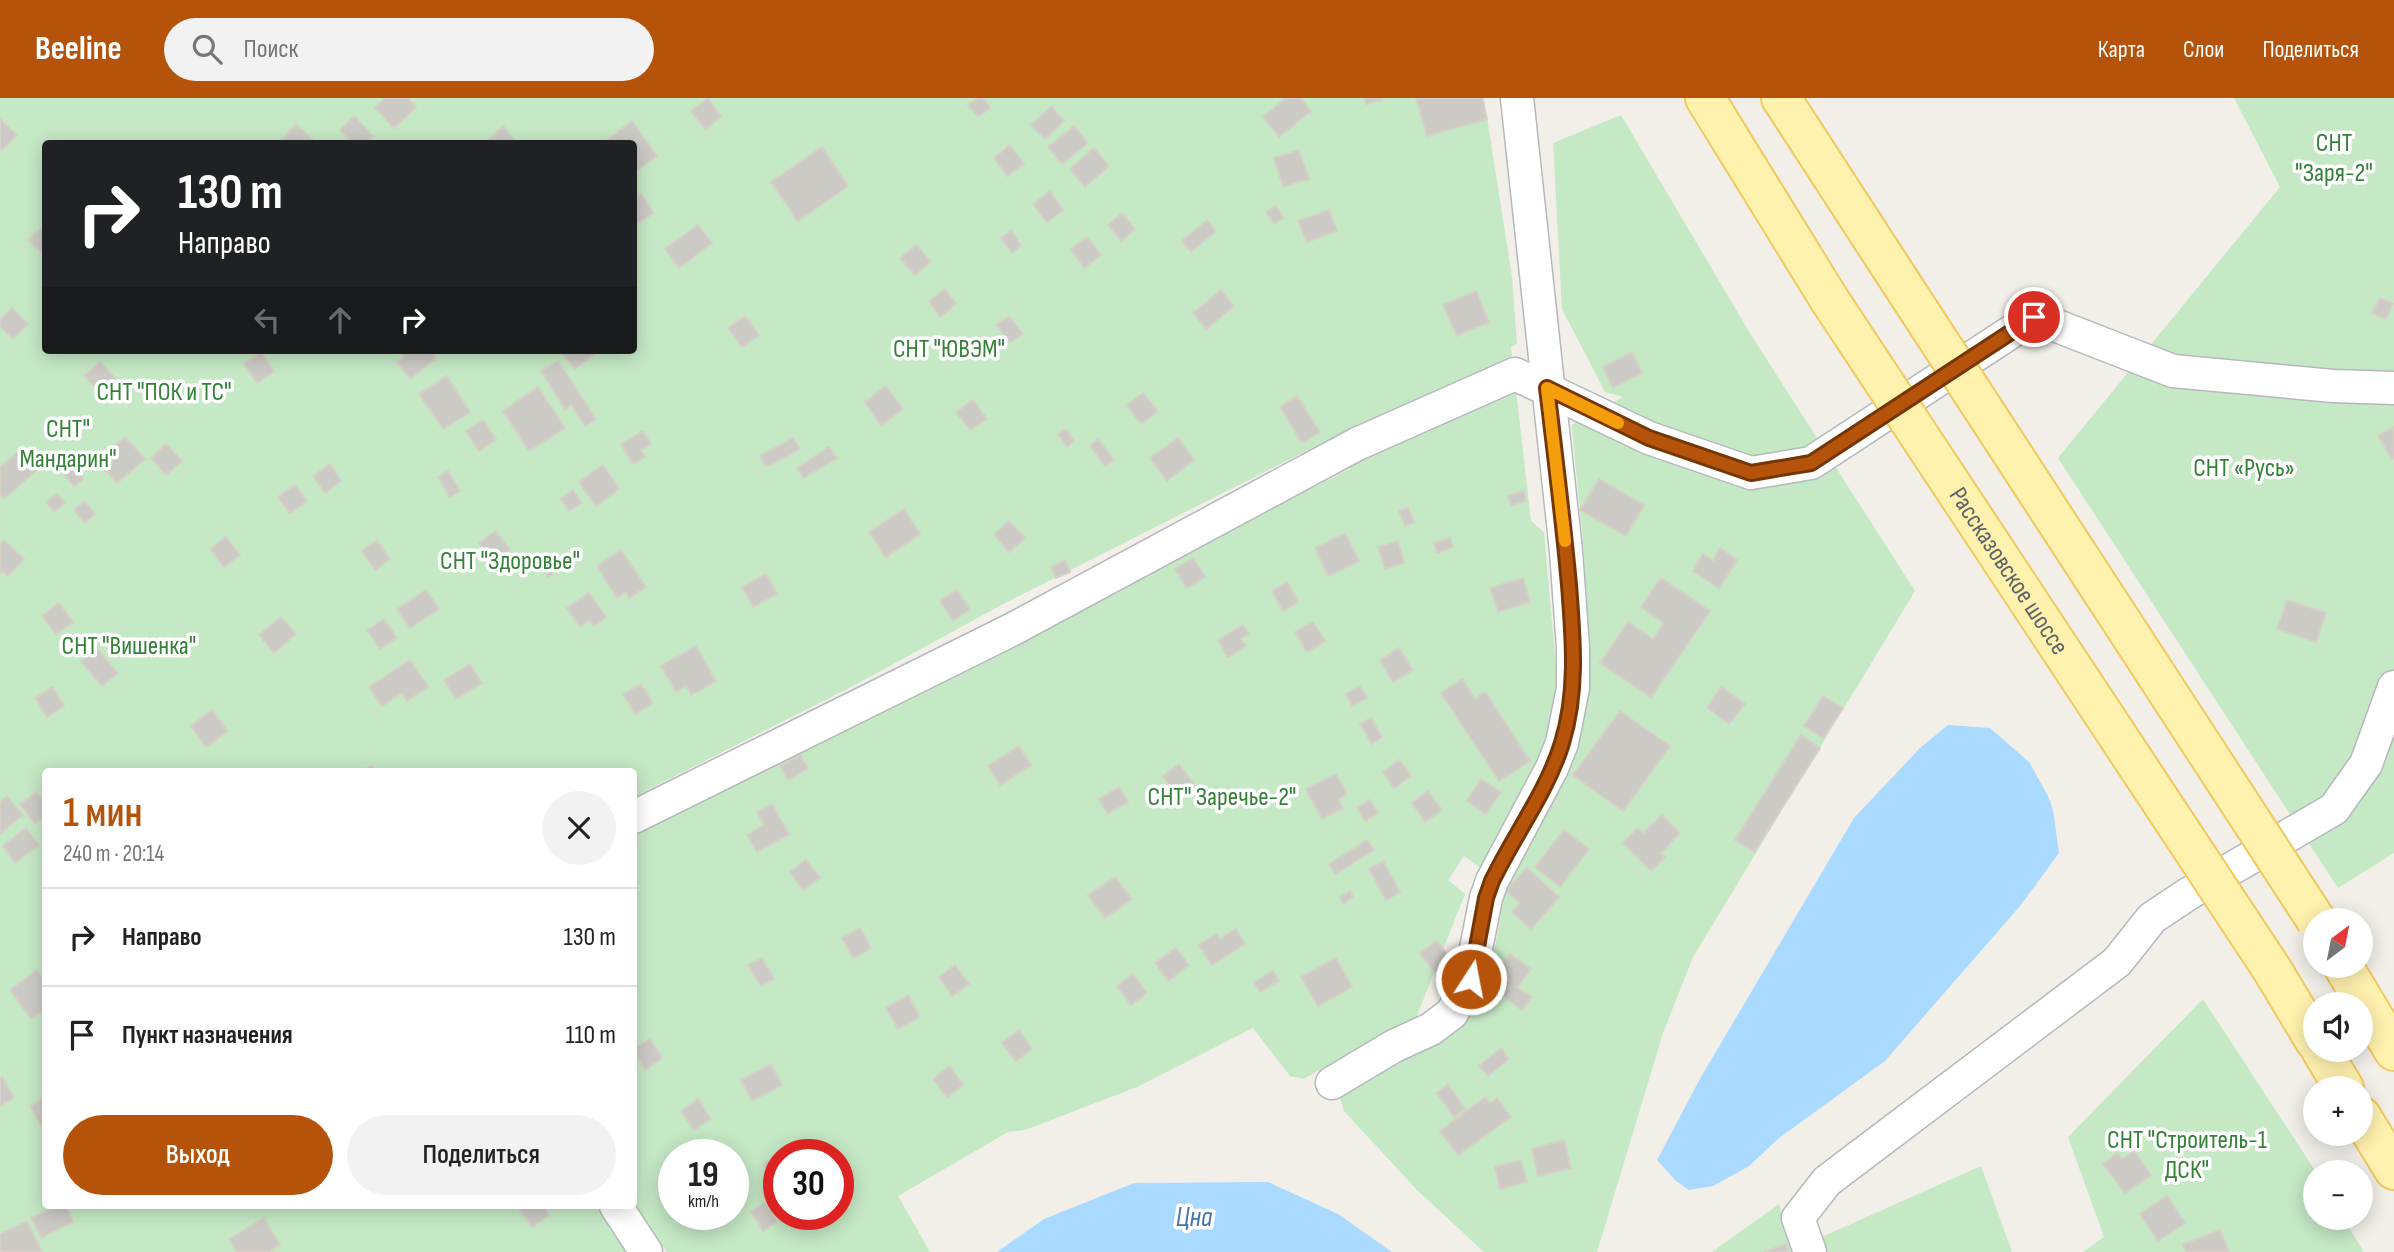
<!DOCTYPE html>
<html lang="ru">
<meta charset="utf-8">
<style>
body{margin:0;font-family:"Sofia Sans Condensed",sans-serif;background:#f2f2f2;color:#222;height:100vh;display:flex;flex-direction:column;font-size:26px;white-space:nowrap}
*{box-sizing:border-box;margin:0}
p{font-size:23px;color:#767676}
.icon{flex:none;width:38px;height:38px;fill:none;stroke:currentColor;stroke-width:2;stroke-linecap:round;stroke-linejoin:round}
.map{position:relative;flex:1;overflow:hidden}
.panel{position:absolute;left:42px;top:670px;width:595px;height:441px;display:flex;flex-direction:column;background:#fff;border-radius:7px;box-shadow:0 4px 18px #0003}
.panel>*{flex:none}
.banner{position:absolute;left:42px;top:42px;width:595px;height:214px;border-radius:7px;box-shadow:0 4px 18px #0003;background:#202124;color:#fff;overflow:hidden}
.needle{width:46px;rotate:32deg}
.buttons{position:absolute;left:2303px;top:810px;display:grid;gap:14px}
.buttons a{display:grid;place-items:center;width:70px;height:70px;border-radius:50%;background:#fff;box-shadow:0 4px 18px #0003;font-size:35px}
.speed{position:absolute;left:658px;top:1041px;display:flex;gap:14px;font-size:35px;font-weight:700;text-align:center}
.speed>*{display:grid;place-content:center;width:91px;height:91px;border-radius:50%;background:#fff;box-shadow:0 4px 18px #0003;line-height:1}
.speed small{font-size:18px;font-weight:400}
.speed .limit{border:10px solid #d22;background:#fff;color:#111}
.pin{position:absolute;display:grid;place-items:center;width:60px;height:60px;color:#fff;margin:-30px;border:4px solid #fff;border-radius:50%;box-shadow:0 2px 7px #0007}
.me{position:absolute;width:77px;margin:-38px;rotate:11deg;stroke-linejoin:round;filter:drop-shadow(0 0 5px #0008)}
.turn{display:flex;align-items:center;gap:24px;height:147px;padding:0 21px;font-size:32px}
.turn .icon{width:91px;height:91px;stroke-width:2.5}
.turn b{display:block;font-size:49px;line-height:60px}
.lanes{display:flex;align-items:center;height:66px;padding:0 21px;background:#0003;justify-content:center;gap:35px;direction:ltr}
.lanes .off{opacity:.35}
.round{display:grid;place-items:center;flex:none;width:74px;height:74px;border-radius:37px;background:#f2f2f2}
.summary{display:flex;align-items:center;justify-content:space-between;height:119px;padding:0 21px}
h1{font-size:42px;font-weight:600;line-height:52px;color:#b45309}
.button{display:flex;gap:14px;margin-top:auto;padding:14px 21px}
.button a{flex:1;height:80px;border-radius:42px;background:#b45309;color:#fff;font-size:28px;font-weight:600;line-height:80px;text-align:center}
.button a+a{background:#f2f2f2;color:#222}
ul{padding:0;list-style:none}
li{display:flex;align-items:center;gap:21px;height:98px;padding:0 21px;border-top:2px solid #e0e0e0}
li div{flex:1}
li b{display:block;font-size:26px}
li em{font-style:normal}
header{display:flex;align-items:center;gap:42px;box-sizing:border-box;height:98px;padding:0 35px;background:#b45309;color:#fff}
header strong{font-size:33px}
nav{display:flex;gap:38px;margin-inline-start:auto;font-size:24px}
.search{width:490px;height:63px;background:#f2f2f2;display:flex;align-items:center;gap:18px;box-sizing:border-box;padding:0 24px;border-radius:38px;color:#767676;font-size:26px}
.map>svg:first-child{display:block}
.green{fill:#c5e8c5;fill-rule:evenodd}
.water{fill:#aadaff}
.building{fill:#cccac5;stroke:#d6d1c6;stroke-width:2}
.lines{fill:none;stroke-linecap:round;stroke-linejoin:round}
.minor-casing{stroke:#b5b8bc;stroke-width:35}
.major-casing{stroke:#f2c960;stroke-width:42}
.minor{stroke:#fff;stroke-width:32}
.major{stroke:#fff2af;stroke-width:38}
.major-bridge-casing{stroke:#f2c960;stroke-width:42;stroke-linecap:butt}
.major-bridge{stroke:#fff2af;stroke-width:38}
.route-casing{stroke:#753606;stroke-width:18}
.route{stroke:#b45309;stroke-width:12}
.slow{stroke:#f59e0b;stroke-width:12}
.labels{text-anchor:middle;dominant-baseline:central;stroke-width:7;stroke-linejoin:round;paint-order:stroke}
.park-label{font-size:26px;fill:#348238;stroke:#fff}
.street-label{font-size:26px;fill:#5f6368;stroke:#fff}
.water-label{font-size:28px;font-style:italic;fill:#4174aa;stroke:#fff}
</style>
<header>
<strong>Beeline</strong>
<div class="search"><svg class="icon" aria-label="search" viewBox="0 0 24 24"><circle cx="10" cy="10" r="6"/><path d="M15 15l6 6"/></svg>Поиск</div>
<nav><a>Карта</a><a>Слои</a><a>Поделиться</a></nav>
</header>
<div class="map">
<svg width="2394" height="1154" viewBox="0 0 2394 1154">
<rect width="100%" height="100%" fill="#f1efe8"/>
<!-- green -->
<g class="green">
<path d="M0 0H1484L1512 179 1517 246 1511 249 1531 423 1544 434 1557 581 1548 627 1578 642C1599 547 1580 425 1572 327L1623 299 1605 294 1562 211 1553 45 1621 17 1751 237 1915 493 1693 859 1663 935 1597 1154H1484L1417 1092 1344 1013 1338 994 1443 941 1485 902 1506 789 1464 758 1448 782 1465 796 1416 920 1303 981 1290 978 1253 930 1137 989 1025 1032 1008 1034 898 1098 930 1154H667L634 1107V733L1350 371 1334 339 1005 505 853 588 634 699V674H46V1108H601L632 1154H0ZM46 46H634V252H46ZM674 1057H733V1116H674ZM779 1057H838V1116H779Z"/>
<polygon points="2234,0 2394,0 2394,755 2338,790 2058,360 2280,89"/>
<polygon points="2203,901 2316,1074 2315,1120 2343,1120 2364,1154 2083,1154 2104,1139 2068,1039"/>
<polygon points="1981,1068 2012,1154 1796,1154 1815,1142"/>
<polygon points="1779,1106 1793,1154 1712,1154"/>
</g>
<!-- water -->
<g class="water">
<polygon points="1948,627 1990,630 2029,664 2048,698 2053,712 2059,755 2020,808 1885,963 1779,1040 1749,1068 1713,1088 1689,1092 1676,1083 1657,1062 1701,979 1854,720 1920,650"/>
<polygon points="1268,1084 1338,1116 1392,1154 997,1154 1044,1121 1134,1085"/>
</g>
<!-- building -->
<g class="building">
<polygon points="385,0 408,0 416,9 394,30 375,10"/>
<polygon points="708,0 721,19 705,31 691,13"/>
<polygon points="978,0 983,0 990,10 978,19 968,7"/>
<polygon points="1286,0 1300,0 1311,13 1279,39 1263,19"/>
<polygon points="1364,0 1382,0 1382,2 1366,6"/>
<polygon points="1416,0 1482,0 1487,21 1427,38"/>
<polygon points="1051,8 1064,23 1045,41 1031,27"/>
<polygon points="354,18 373,38 366,46 353,46 340,32"/>
<polygon points="0,21 17,37 2,52 0,49"/>
<polygon points="632,23 657,58 634,75 634,46 602,46"/>
<polygon points="296,26 314,43 312,46 278,46"/>
<polygon points="503,28 518,46 484,46"/>
<polygon points="1074,28 1088,45 1062,66 1048,49"/>
<polygon points="1010,47 1024,66 1007,78 994,60"/>
<polygon points="822,49 848,88 798,123 771,84"/>
<polygon points="1094,50 1109,68 1085,89 1070,71"/>
<polygon points="1299,52 1309,81 1283,89 1274,60"/>
<polygon points="1050,93 1063,112 1047,124 1033,106"/>
<polygon points="641,96 654,115 636,126 634,121 634,101"/>
<polygon points="1276,108 1284,120 1274,126 1266,114"/>
<polygon points="1329,112 1337,133 1307,144 1298,123"/>
<polygon points="1122,115 1135,131 1121,143 1108,127"/>
<polygon points="1207,122 1216,133 1191,154 1182,143"/>
<polygon points="46,125 46,157 45,158 28,142"/>
<polygon points="698,127 712,145 679,170 665,151"/>
<polygon points="1011,133 1021,147 1012,155 1001,140"/>
<polygon points="1087,139 1101,157 1084,170 1071,151"/>
<polygon points="916,147 931,164 915,177 900,160"/>
<polygon points="945,191 956,206 940,219 929,203"/>
<polygon points="1221,192 1234,208 1206,231 1193,215"/>
<polygon points="1476,193 1489,224 1457,238 1443,207"/>
<polygon points="2380,200 2393,206 2386,221 2372,215"/>
<polygon points="12,210 28,226 13,241 0,228 0,222"/>
<polygon points="745,218 759,237 742,249 728,230"/>
<polygon points="1009,218 1023,236 1010,245 996,227"/>
<polygon points="400,252 430,252 436,260 410,281 397,264 405,258"/>
<polygon points="566,252 597,252 598,253 575,271 562,256"/>
<polygon points="261,254 274,273 257,285 244,266"/>
<polygon points="1632,254 1642,275 1613,290 1603,269"/>
<polygon points="558,263 596,321 585,328 571,307 565,311 541,273"/>
<polygon points="100,264 115,280 100,294 84,278"/>
<polygon points="447,278 470,314 443,331 419,296"/>
<polygon points="886,288 903,311 881,327 865,304"/>
<polygon points="538,289 565,330 529,353 503,313"/>
<polygon points="1143,295 1158,313 1141,326 1127,307"/>
<polygon points="1297,298 1320,334 1302,345 1280,309"/>
<polygon points="973,302 987,321 970,332 956,314"/>
<polygon points="483,322 496,341 479,353 466,333"/>
<polygon points="2394,329 2394,360 2392,361 2378,338"/>
<polygon points="1066,331 1074,343 1067,349 1058,336"/>
<polygon points="643,333 651,346 641,352 645,359 633,366 621,346"/>
<polygon points="125,339 145,361 117,385 97,363"/>
<polygon points="793,340 800,351 766,369 760,358"/>
<polygon points="1178,340 1194,362 1167,383 1150,360"/>
<polygon points="1098,341 1114,362 1105,368 1090,348"/>
<polygon points="166,346 182,363 166,377 151,360"/>
<polygon points="829,349 837,360 804,380 797,370"/>
<polygon points="20,352 37,372 4,401 0,396 0,369"/>
<polygon points="330,366 341,383 325,395 313,378"/>
<polygon points="603,367 619,391 596,408 579,384"/>
<polygon points="73,369 83,381 74,388 64,376"/>
<polygon points="448,373 460,393 450,399 438,379"/>
<polygon points="1599,381 1644,407 1626,438 1580,412"/>
<polygon points="295,387 307,403 290,415 278,399"/>
<polygon points="573,392 582,405 569,413 561,401"/>
<polygon points="1524,393 1526,403 1511,407 1508,398"/>
<polygon points="57,396 65,405 54,414 46,404"/>
<polygon points="84,403 95,416 85,425 74,412"/>
<polygon points="1408,409 1414,424 1405,428 1399,413"/>
<polygon points="904,411 920,436 886,459 869,434"/>
<polygon points="1009,423 1025,440 1009,454 994,436"/>
<polygon points="496,433 510,452 493,464 479,445"/>
<polygon points="1345,435 1359,463 1328,478 1315,450"/>
<polygon points="226,439 240,457 224,469 210,451"/>
<polygon points="1450,440 1453,449 1437,455 1434,445"/>
<polygon points="4,442 24,461 8,478 2,473 0,475 0,447"/>
<polygon points="377,442 390,461 375,472 362,453"/>
<polygon points="1398,443 1404,465 1385,471 1378,449"/>
<polygon points="1720,450 1737,462 1719,490 1693,473 1703,456 1713,463"/>
<polygon points="621,452 646,489 629,500 626,494 617,500 597,468"/>
<polygon points="559,458 565,468 548,479 542,469"/>
<polygon points="1193,460 1205,479 1187,490 1175,471"/>
<polygon points="1065,462 1070,474 1056,480 1051,469"/>
<polygon points="766,476 777,496 753,509 742,489"/>
<polygon points="1523,480 1530,504 1498,514 1490,490"/>
<polygon points="1661,480 1710,513 1651,599 1600,565 1628,524 1653,541 1664,525 1641,509"/>
<polygon points="1287,484 1298,504 1283,513 1272,493"/>
<polygon points="426,492 439,511 410,530 397,511"/>
<polygon points="957,492 970,512 953,522 940,503"/>
<polygon points="589,495 606,519 594,528 589,522 580,529 567,510"/>
<polygon points="2287,502 2326,515 2316,544 2277,531"/>
<polygon points="59,505 73,524 56,536 42,518"/>
<polygon points="281,519 296,536 274,555 259,537"/>
<polygon points="384,521 397,540 380,551 367,532"/>
<polygon points="1313,524 1325,543 1307,554 1295,534"/>
<polygon points="1243,527 1249,536 1241,541 1246,548 1228,559 1218,542"/>
<polygon points="696,548 716,583 691,597 686,588 676,594 661,568"/>
<polygon points="97,550 117,575 102,588 81,563"/>
<polygon points="1399,550 1413,572 1393,584 1380,562"/>
<polygon points="410,562 428,589 407,603 402,595 382,608 369,589"/>
<polygon points="470,566 482,585 456,601 444,582"/>
<polygon points="1462,581 1475,601 1485,594 1530,663 1499,683 1441,595"/>
<polygon points="641,586 653,605 635,616 623,596"/>
<polygon points="1360,588 1367,600 1352,608 1346,596"/>
<polygon points="52,589 64,608 47,619 35,600"/>
<polygon points="1722,589 1745,606 1729,626 1707,609"/>
<polygon points="1823,598 1843,610 1823,640 1804,628"/>
<polygon points="212,612 228,633 206,649 191,628"/>
<polygon points="1620,613 1670,648 1623,713 1573,677"/>
<polygon points="1371,620 1382,639 1372,646 1360,626"/>
<polygon points="1801,637 1820,650 1754,754 1735,742"/>
<polygon points="1019,648 1031,667 1000,687 988,668"/>
<polygon points="800,657 808,670 788,682 780,668"/>
<polygon points="1399,662 1411,678 1394,690 1383,674"/>
<polygon points="1179,666 1193,685 1176,696 1163,678"/>
<polygon points="372,667 376,674 362,674"/>
<polygon points="1336,676 1347,696 1338,701 1343,710 1322,721 1306,691"/>
<polygon points="1481,681 1501,694 1486,716 1467,703"/>
<polygon points="1119,689 1128,704 1108,716 1099,701"/>
<polygon points="1428,693 1442,712 1425,724 1412,705"/>
<polygon points="36,694 46,706 46,716 35,725 20,707"/>
<polygon points="7,698 23,717 0,736 0,704"/>
<polygon points="1370,702 1378,715 1365,723 1357,710"/>
<polygon points="772,706 789,736 757,754 747,737 764,727 757,714"/>
<polygon points="1662,717 1680,735 1661,755 1665,759 1651,773 1623,745 1638,730 1643,735"/>
<polygon points="26,730 39,747 15,765 3,748"/>
<polygon points="1564,732 1589,751 1560,789 1535,769"/>
<polygon points="1367,742 1374,752 1335,776 1329,766"/>
<polygon points="806,762 820,780 803,792 790,774"/>
<polygon points="1383,763 1400,794 1386,802 1369,771"/>
<polygon points="1527,770 1559,799 1531,831 1512,814 1520,805 1506,793"/>
<polygon points="1115,779 1132,801 1105,820 1088,797"/>
<polygon points="1350,793 1353,799 1344,805 1340,799"/>
<polygon points="860,830 871,850 853,860 842,840"/>
<polygon points="1236,831 1245,846 1212,867 1199,847 1216,836 1220,841"/>
<polygon points="1437,843 1450,861 1434,874 1420,855"/>
<polygon points="1176,850 1189,867 1168,883 1155,865"/>
<polygon points="1510,856 1531,871 1517,889 1532,899 1522,912 1488,887 1494,879 1481,870 1490,857 1503,867"/>
<polygon points="762,860 774,881 761,888 748,867"/>
<polygon points="1336,860 1352,889 1318,908 1301,879"/>
<polygon points="955,867 969,886 952,898 939,879"/>
<polygon points="37,872 46,884 46,911 31,921 10,892"/>
<polygon points="1273,873 1279,883 1260,894 1254,884"/>
<polygon points="1133,876 1147,895 1131,907 1117,888"/>
<polygon points="908,897 920,919 898,931 886,910"/>
<polygon points="1019,932 1032,951 1016,963 1002,945"/>
<polygon points="650,941 662,960 645,972 634,951"/>
<polygon points="1501,950 1509,961 1488,978 1479,968"/>
<polygon points="771,966 782,987 752,1003 741,982"/>
<polygon points="950,968 963,987 947,999 933,981"/>
<polygon points="2,979 14,1000 0,1008 0,981"/>
<polygon points="1448,986 1465,1011 1454,1019 1437,995"/>
<polygon points="46,999 46,1030 43,1031 30,1008"/>
<polygon points="1485,999 1490,1005 1497,1000 1511,1019 1458,1057 1440,1033"/>
<polygon points="698,1001 711,1021 694,1032 681,1013"/>
<polygon points="1564,1042 1571,1070 1538,1078 1532,1051"/>
<polygon points="792,1047 799,1057 779,1057 779,1091 763,1066"/>
<polygon points="2134,1053 2151,1077 2125,1095 2103,1066 2117,1055 2122,1061"/>
<polygon points="1521,1062 1527,1084 1500,1091 1495,1069"/>
<polygon points="2167,1098 2185,1125 2158,1143 2140,1116"/>
<polygon points="764,1105 777,1124 763,1133 751,1114"/>
<polygon points="57,1108 66,1108 73,1124 41,1140 31,1120"/>
<polygon points="523,1108 542,1108 549,1117 532,1129 519,1111"/>
<polygon points="264,1120 280,1147 268,1154 237,1154 229,1141"/>
<polygon points="27,1123 42,1154 0,1154 0,1136"/>
<polygon points="2220,1132 2229,1154 2186,1154 2183,1146"/>
<polygon points="1786,1146 1789,1154 1764,1154"/>
</g>
<g class="lines">
<!-- minor casing -->
<g class="minor-casing">
<g id="minor">
<polyline points="634,719 1013,531 1357,346 1515,276 1649,340 1751,375 1811,365 2034,219 2173,273 2333,288 2394,290"/>
<polyline points="1332,985 1394,948 1431,931 1452,915 1470,881 1486,800 1492,783 1552,670 1562,645 1573,590 1573,550 1566,453 1517,0"/>
<polyline points="616,1108 646,1154"/>
<polyline points="1810,1154 1798,1120 1827,1083 2117,864 2152,820 2188,796 2334,711 2366,666 2394,589"/>
</g>
</g>
<!-- major casing -->
<g class="major-casing">
<g id="major">
<polyline points="1705,0 1829,201"/>
<polyline points="1781,0 1890,168"/>
<polyline points="2343,868 2394,953"/>
<polyline points="2273,873 2315,943"/>
<polyline points="2321,952 2344,990"/>
<polyline points="2361,1018 2394,1072"/>
</g>
</g>
<!-- minor -->
<use href="#minor" class="minor"/>
<!-- major -->
<use href="#major" class="major"/>
<!-- major-bridge casing -->
<g class="major-bridge-casing">
<g id="major-bridge">
<polyline points="1890,168 2316,822"/>
<path id="s1" d="M1829 201 2273 873"/>
</g>
</g>
<!-- major-bridge -->
<use href="#major-bridge" class="major-bridge"/>
</g>
<g class="lines">
<!-- route casing -->
<g class="route-casing">
<path id="route" d="M1471 881 1486 800 1492 783C1514 737 1547 694 1562 645 1578 593 1573 540 1569 487 1563 421 1555 356 1547 290L1649 340 1751 375 1811 365 2034 219"/>
</g>
<!-- route -->
<use href="#route" class="route"/>
<!-- slow -->
<polyline class="slow" points="1565,443 1547,290 1618,325"/>
</g>
<g class="labels">
<!-- park labels -->
<g class="park-label">
<text x="2334" y="45">СНТ<tspan x="2334" dy="30">"Заря-2"</tspan></text>
<text x="949" y="251">СНТ "ЮВЭМ"</text>
<text x="164" y="294">СНТ "ПОК и ТС"</text>
<text x="68" y="331">СНТ"<tspan x="68" dy="30">Мандарин"</tspan></text>
<text x="2244" y="370">СНТ «Русь»</text>
<text x="510" y="463">СНТ "Здоровье"</text>
<text x="129" y="548">СНТ "Вишенка"</text>
<text x="1222" y="699">СНТ" Заречье-2"</text>
<text x="2187" y="1042">СНТ "Строитель-1<tspan x="2187" dy="30">ДСК"</tspan></text>
</g>
<!-- street labels -->
<g class="street-label">
<text stroke="none"><textPath href="#s1" startOffset="326">Рассказовское шоссе</textPath></text>
</g>
<!-- water labels -->
<g class="water-label">
<text x="1194" y="1119">Цна</text>
</g>
</g>
</svg>
<div class="buttons">
<a><svg class="needle" viewBox="-14 -14 28 28"><path d="M0-13l5 13h-10z" fill="#e53935"/><path d="M0 13l5-13h-10z" fill="#767676"/></svg></a>
<a><svg class="icon" aria-label="sound" viewBox="0 0 24 24"><path d="M4 9h4l5-4v14l-5-4H4zM17 9q2 3 0 6"/></svg></a>
<a>+</a>
<a>−</a>
</div>
<div class="speed"><div>19<small>km/h</small></div><div class="limit">30</div></div>
<div class="pin" style="left:2034px;top:219px;background:#d93025"><svg class="icon" aria-label="arrive" viewBox="0 0 24 24"><path d="M6 21V4h12l-3 4 3 4H6"/></svg></div>
<svg class="me" style="left:1471px;top:881px" viewBox="-20 -20 40 40"><circle r="17" fill="#b45309" stroke="#fff" stroke-width="3"/><path d="M0-11L8 9 0 5-8 9z" fill="#fff"/></svg>
<div class="banner">
<div class="turn"><svg class="icon" aria-label="right" viewBox="0 0 24 24"><path d="M7 20v-9h11M14 6l5 5-5 5"/></svg><div><b>130 m</b>Направо</div></div>
<div class="lanes"><svg class="icon off" aria-label="left" viewBox="0 0 24 24"><path d="M17 20v-9H6M10 6l-5 5 5 5"/></svg><svg class="icon off" aria-label="ahead" viewBox="0 0 24 24"><path d="M12 20V5M6 11l6-6 6 6"/></svg><svg class="icon" aria-label="right" viewBox="0 0 24 24"><path d="M7 20v-9h11M14 6l5 5-5 5"/></svg></div>
</div>
<section class="panel">
<div class="summary"><div><h1>1 мин</h1><p>240 m · 20:14</p></div><a class="round"><svg class="icon" aria-label="close" viewBox="0 0 24 24"><path d="M6 6l12 12M18 6L6 18"/></svg></a></div>
<ul>
<li><svg class="icon" aria-label="right" viewBox="0 0 24 24"><path d="M7 20v-9h11M14 6l5 5-5 5"/></svg><div><b>Направо</b></div><em>130 m</em></li>
<li><svg class="icon" aria-label="arrive" viewBox="0 0 24 24"><path d="M6 21V4h12l-3 4 3 4H6"/></svg><div><b>Пункт назначения</b></div><em>110 m</em></li>
</ul>
<div class="button"><a>Выход</a><a>Поделиться</a></div>
</section>
</div>
